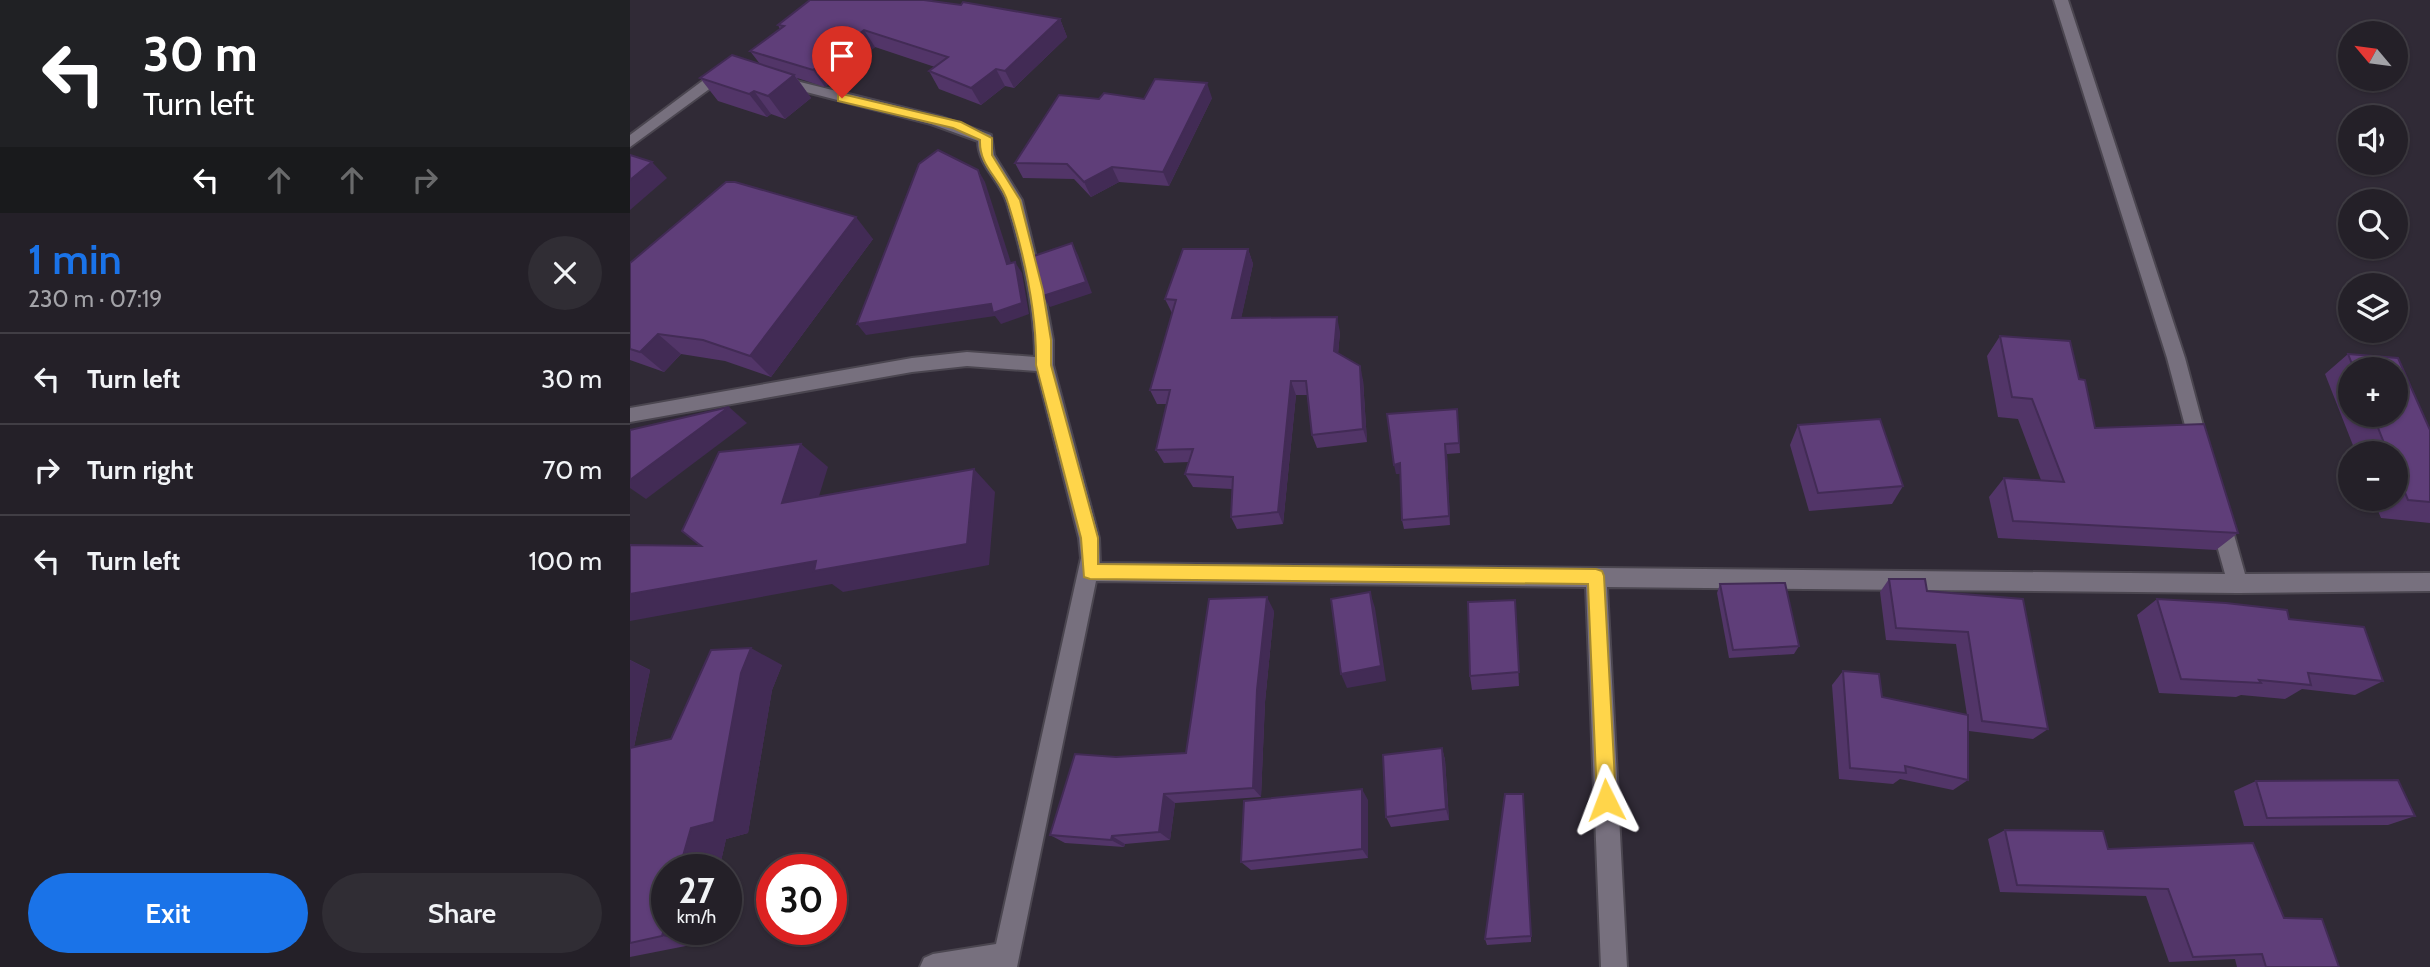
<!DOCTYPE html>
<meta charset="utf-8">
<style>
body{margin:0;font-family:Cabin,sans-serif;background:#302d34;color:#f1f3f6;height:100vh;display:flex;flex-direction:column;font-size:26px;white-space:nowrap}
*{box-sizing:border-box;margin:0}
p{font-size:23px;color:#a3a3a8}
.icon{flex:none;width:38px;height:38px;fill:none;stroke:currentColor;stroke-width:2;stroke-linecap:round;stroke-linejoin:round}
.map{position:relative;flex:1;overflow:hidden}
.drawer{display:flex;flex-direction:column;background:#242028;width:630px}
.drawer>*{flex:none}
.hud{background:#202124;color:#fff;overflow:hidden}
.needle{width:46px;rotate:299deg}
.controls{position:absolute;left:1708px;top:21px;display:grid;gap:14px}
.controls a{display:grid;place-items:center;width:70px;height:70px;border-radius:50%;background:#242028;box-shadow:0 2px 5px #0004,0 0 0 2px #413e45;font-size:35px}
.speed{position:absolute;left:21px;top:854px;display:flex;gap:14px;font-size:35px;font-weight:700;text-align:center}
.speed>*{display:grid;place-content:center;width:91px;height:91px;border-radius:50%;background:#242028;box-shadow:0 2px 5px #0004,0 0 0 2px #413e45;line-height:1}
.speed small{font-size:18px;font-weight:400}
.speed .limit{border:10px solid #d22;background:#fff;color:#111}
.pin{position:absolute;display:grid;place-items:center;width:60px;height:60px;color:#fff;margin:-72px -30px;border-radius:50% 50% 50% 0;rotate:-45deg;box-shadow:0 0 7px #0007}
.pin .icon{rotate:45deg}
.me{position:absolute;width:77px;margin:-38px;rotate:357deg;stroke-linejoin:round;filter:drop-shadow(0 0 5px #0008)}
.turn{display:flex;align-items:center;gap:24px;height:147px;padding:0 28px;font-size:32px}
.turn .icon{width:91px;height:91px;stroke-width:2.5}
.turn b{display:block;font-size:49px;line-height:60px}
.lanes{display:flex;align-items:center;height:66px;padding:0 28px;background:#0003;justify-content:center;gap:35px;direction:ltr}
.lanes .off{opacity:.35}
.round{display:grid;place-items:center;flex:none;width:74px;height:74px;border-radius:37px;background:#302d34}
.head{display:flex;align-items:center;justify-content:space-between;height:119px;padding:0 28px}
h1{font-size:42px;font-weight:600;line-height:52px;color:#1a73e8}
.button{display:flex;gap:14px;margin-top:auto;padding:14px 28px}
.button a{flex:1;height:80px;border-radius:42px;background:#1a73e8;color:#fff;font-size:28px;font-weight:600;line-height:80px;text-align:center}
.button a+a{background:#302d34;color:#f1f3f6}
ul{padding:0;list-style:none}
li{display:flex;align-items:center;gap:21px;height:91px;padding:0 28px;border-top:2px solid #413e45}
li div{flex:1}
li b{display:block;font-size:26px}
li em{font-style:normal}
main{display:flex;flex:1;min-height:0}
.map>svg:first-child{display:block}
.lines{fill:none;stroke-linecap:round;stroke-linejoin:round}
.minor-casing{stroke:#4b4650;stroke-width:4}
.minor{fill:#77707e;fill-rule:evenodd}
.wall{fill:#523568;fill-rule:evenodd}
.shaded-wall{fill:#422b55}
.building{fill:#5f3e79;stroke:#422b55;stroke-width:2}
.route{fill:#ffd54a;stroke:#a68a30;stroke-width:2}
</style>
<main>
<section class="drawer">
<div class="hud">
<div class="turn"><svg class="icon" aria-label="left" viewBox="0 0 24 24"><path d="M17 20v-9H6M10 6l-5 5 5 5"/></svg><div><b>30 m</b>Turn left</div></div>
<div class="lanes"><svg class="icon" aria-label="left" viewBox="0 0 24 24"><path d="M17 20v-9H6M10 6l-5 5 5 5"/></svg><svg class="icon off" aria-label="ahead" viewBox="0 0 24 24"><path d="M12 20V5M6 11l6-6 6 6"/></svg><svg class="icon off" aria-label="ahead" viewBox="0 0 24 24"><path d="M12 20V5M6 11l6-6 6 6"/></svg><svg class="icon off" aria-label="right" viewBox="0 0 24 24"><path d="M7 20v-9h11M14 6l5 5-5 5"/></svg></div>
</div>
<div class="head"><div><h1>1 min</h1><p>230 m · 07:19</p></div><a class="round"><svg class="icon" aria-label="close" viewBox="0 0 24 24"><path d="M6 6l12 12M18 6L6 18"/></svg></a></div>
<ul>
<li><svg class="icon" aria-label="left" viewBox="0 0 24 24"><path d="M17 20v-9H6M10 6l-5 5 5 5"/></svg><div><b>Turn left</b></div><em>30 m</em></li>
<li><svg class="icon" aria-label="right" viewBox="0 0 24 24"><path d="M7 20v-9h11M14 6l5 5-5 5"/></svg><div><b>Turn right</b></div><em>70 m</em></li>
<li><svg class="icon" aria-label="left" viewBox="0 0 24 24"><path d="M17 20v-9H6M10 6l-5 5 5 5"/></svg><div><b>Turn left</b></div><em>100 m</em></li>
</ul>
<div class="button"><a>Exit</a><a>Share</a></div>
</section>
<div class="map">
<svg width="1800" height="967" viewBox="0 0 1800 967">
<rect width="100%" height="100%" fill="#302a36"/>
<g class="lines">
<!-- minor casing -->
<g class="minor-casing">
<g id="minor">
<polygon points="1424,0 1438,0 1555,358 1579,448 1577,454 1570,456 1563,454 1561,448 1537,358"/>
<polygon points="98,69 103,70 103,76 93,79 0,147 0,135 83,73"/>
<path d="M150 77 311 117 361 135 364 155 392 200 414 291 423 340V365L469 538 470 563 1595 574 1579 517 1582 511 1589 508 1596 511 1599 517 1615 574 1800 573V591L1608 593 977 587 997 967H971L956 587 466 581 387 967H290L294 958 303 954 366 944 451 558 449 538 407 371 337 366 282 372 0 422V408L282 358 337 352 405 357C405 309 391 249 377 203 370 180 348 166 348 141L301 124 145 84V78Z"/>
</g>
</g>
<!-- minor -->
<use href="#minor" class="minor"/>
</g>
<!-- wall -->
<g class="wall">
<polygon points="430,19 437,37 384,88 375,86 351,105 309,89 299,71 305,67 245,47 195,87 167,78 181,98 155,119 141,114 137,117 88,101 70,78 130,64 120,51 150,29 148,25"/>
<polygon points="582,98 539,186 489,182 461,197 444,179 393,178 385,163 469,99"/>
<polygon points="243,239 141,377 95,361 51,354 34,372 0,360 0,263"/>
<polygon points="618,249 623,264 611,318 710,332 708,354 733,380 737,442 687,448 682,435 677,395 666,395 653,524 607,529 601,517 602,489 563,487 555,474 559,462 534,463 526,450 537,404 527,404 520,390 542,313 535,299"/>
<polygon points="1370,336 1449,379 1465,428 1608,533 1586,550 1368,538 1359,497 1374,478 1411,480 1388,419 1368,417 1357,356"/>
<path d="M1718 354 1768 358 1800 430V523L1751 518 1743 499H1766V453H1726L1695 374ZM1720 369H1766V415H1720Z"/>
<polygon points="828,419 830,453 817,454 820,525 774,529 772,520 771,473 766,474"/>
<polygon points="1168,425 1273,486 1262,504 1179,511 1160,445"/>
<polygon points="1259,579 1297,591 1393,599 1418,729 1403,739 1339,731 1338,723 1338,780 1323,790 1270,779 1263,784 1209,779 1202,685 1213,671 1252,697 1337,715 1326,644 1256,640 1250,592"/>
<polygon points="1090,584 1169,646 1164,654 1099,658 1087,593"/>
<polygon points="1527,599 1659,619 1753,681 1725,695 1672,689 1655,699 1611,695 1606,697 1529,693 1507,615"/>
<polygon points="885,600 889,686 842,690 840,676"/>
<polygon points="644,611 635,702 631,797 545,803 540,840 495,844 494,847 435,843 420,835 486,757 556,753"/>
<polygon points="0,660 20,670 4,747 41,739 152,665 142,690 118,833 96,839 89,870 37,870 71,943 0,957"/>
<polygon points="812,748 815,760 819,820 761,827 756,817"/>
<polygon points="1626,781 1785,816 1758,825 1614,826 1604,791"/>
<polygon points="738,800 738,858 621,870 611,862"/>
<polygon points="1375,830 1478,849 1654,918 1709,967 1607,967 1605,959 1539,962 1516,896 1370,892 1358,839"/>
<polygon points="901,936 901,942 857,945 855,939"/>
</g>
<!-- shaded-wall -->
<g class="shaded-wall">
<polygon points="430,19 437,37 384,88 375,71"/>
<polygon points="234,30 245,47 195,87 183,70"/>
<polygon points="366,69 375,86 351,105 341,88"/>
<polygon points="164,75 181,98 155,119 138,96"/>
<polygon points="577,83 582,98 539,186 533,172"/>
<polygon points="124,91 141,114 137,117 119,94"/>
<polygon points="22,162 37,178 0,210 0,180"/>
<polygon points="482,167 489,182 461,197 454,182"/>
<polygon points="348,170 355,182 385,275 377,264"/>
<polygon points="226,217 243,239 141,377 120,356"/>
<polygon points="442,243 448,255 462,293 420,307 413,296"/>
<polygon points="618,249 623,264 608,333 602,318"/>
<polygon points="385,262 392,273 399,314 371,324 365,316 236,335 227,324"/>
<polygon points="707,317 710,332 707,365 704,351"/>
<polygon points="28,334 51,354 34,372 10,352"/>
<polygon points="730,366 733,380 737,442 733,429"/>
<polygon points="661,381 666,395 653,524 648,512"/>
<polygon points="99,407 117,423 16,499 0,488 0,480"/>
<polygon points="171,444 198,467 180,525 152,503"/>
<polygon points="815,444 817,454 820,525 819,516"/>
<polygon points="770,463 772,473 766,474 764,465"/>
<polygon points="344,469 365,492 359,565 213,592 202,584 0,621 0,594"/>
<polygon points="740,592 745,608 756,681 717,688 711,674"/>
<polygon points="637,597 644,611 635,702 631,797 623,788 627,690"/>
<polygon points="121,648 152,665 142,690 118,833 96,839 89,870 49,870 61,828 111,673"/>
<polygon points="0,660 20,670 0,766"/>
<polygon points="812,748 815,760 819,820 816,809"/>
<polygon points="732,789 738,800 738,858 732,849"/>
<polygon points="534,794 545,803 540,840 529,832"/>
<polygon points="482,836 495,844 494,847 481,840"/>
<polygon points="37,918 37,929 74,929 71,943 32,936"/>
</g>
<!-- building -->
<g class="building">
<polygon points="180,0 294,0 331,5 333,2 430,19 375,71 366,69 341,88 299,71 318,57 234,30 183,70 120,51 154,26 148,25"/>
<polygon points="102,55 164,75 138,96 124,91 119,94 70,78"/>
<polygon points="525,79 577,83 533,172 482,167 454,182 437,164 385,163 429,95 469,99 474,93 514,99"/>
<polygon points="308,150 348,170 377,264 385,262 392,303 363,313 361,304 227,324 289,164"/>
<polygon points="0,155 22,162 0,180"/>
<polygon points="96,182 105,182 226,217 120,356 73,340 28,334 10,352 0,349 0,263"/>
<polygon points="442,243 456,282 413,296 404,256"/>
<polygon points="553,249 618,249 602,318 707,317 704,351 730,366 733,429 682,435 676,381 661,381 648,512 601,517 603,477 555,474 563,449 526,450 540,390 520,390 546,300 535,299"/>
<polygon points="1370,336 1440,341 1449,379 1455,380 1465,428 1574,424 1608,533 1383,521 1374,478 1434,482 1402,399 1382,397"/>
<polygon points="1718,354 1768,358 1800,430 1800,502 1778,500 1766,471 1766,453 1758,453 1743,415 1766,415 1766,369 1724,369"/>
<polygon points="99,407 0,480 0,430"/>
<polygon points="827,409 829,443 815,444 819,516 772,520 770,463 764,465 757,414"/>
<polygon points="1250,419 1273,486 1188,493 1168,425"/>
<polygon points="171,444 152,503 344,469 337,544 184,571 186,561 0,594 0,545 71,546 52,531 89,452"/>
<polygon points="1259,579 1295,579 1297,591 1393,599 1418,729 1352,721 1338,632 1266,628"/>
<polygon points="1155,583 1169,646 1103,650 1090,584"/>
<polygon points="740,592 751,666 711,674 701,599"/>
<polygon points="637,597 627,690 623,788 534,794 529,832 482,836 481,840 420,835 445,754 486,757 556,753 579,599"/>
<polygon points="1527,599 1596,603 1657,610 1659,619 1734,627 1753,681 1678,673 1681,685 1629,680 1631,683 1551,679"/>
<polygon points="885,600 889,672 840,676 838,602"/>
<polygon points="121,648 111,673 84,822 61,828 49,870 37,870 37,918 32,936 0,943 0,748 41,739 81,650"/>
<polygon points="1213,671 1249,674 1252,697 1338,715 1338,780 1275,766 1276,773 1220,768"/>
<polygon points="812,748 816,809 756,817 753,755"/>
<polygon points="1768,780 1785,816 1637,818 1626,781"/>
<polygon points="732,789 732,849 611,862 614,801"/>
<polygon points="875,794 893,794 901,936 855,939"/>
<polygon points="1375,830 1473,831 1478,849 1623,843 1654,918 1692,919 1709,967 1636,967 1632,954 1563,957 1538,889 1387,885"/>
</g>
<!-- route -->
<path class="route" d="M212 94 331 122 362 138V155L390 200 413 291 421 340V365L468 538V564L966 569 972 571 974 576 986 800 983 806 976 809 969 806 967 800 958 584 460 579 454 577 451 538 406 365C407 311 394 254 378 203 371 178 349 168 350 140L323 128 208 101V95Z"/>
</svg>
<div class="controls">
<a><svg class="needle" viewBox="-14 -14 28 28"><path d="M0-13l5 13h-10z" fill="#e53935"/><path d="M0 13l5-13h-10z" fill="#a3a3a8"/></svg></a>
<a><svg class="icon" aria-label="sound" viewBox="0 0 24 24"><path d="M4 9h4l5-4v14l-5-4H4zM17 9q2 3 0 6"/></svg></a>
<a><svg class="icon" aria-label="search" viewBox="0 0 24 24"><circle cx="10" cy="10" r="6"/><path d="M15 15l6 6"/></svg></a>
<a><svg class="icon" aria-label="layers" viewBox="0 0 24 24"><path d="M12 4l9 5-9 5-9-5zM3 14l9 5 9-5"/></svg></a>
<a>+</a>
<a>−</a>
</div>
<div class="speed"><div>27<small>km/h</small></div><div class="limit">30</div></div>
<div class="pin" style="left:212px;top:98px;background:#d93025"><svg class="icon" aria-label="arrive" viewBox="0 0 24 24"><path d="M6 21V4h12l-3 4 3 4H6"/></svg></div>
<svg class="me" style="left:976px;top:800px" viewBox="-20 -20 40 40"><path d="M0-17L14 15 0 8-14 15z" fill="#ffd54a" stroke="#fff" stroke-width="4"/></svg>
</div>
</main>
